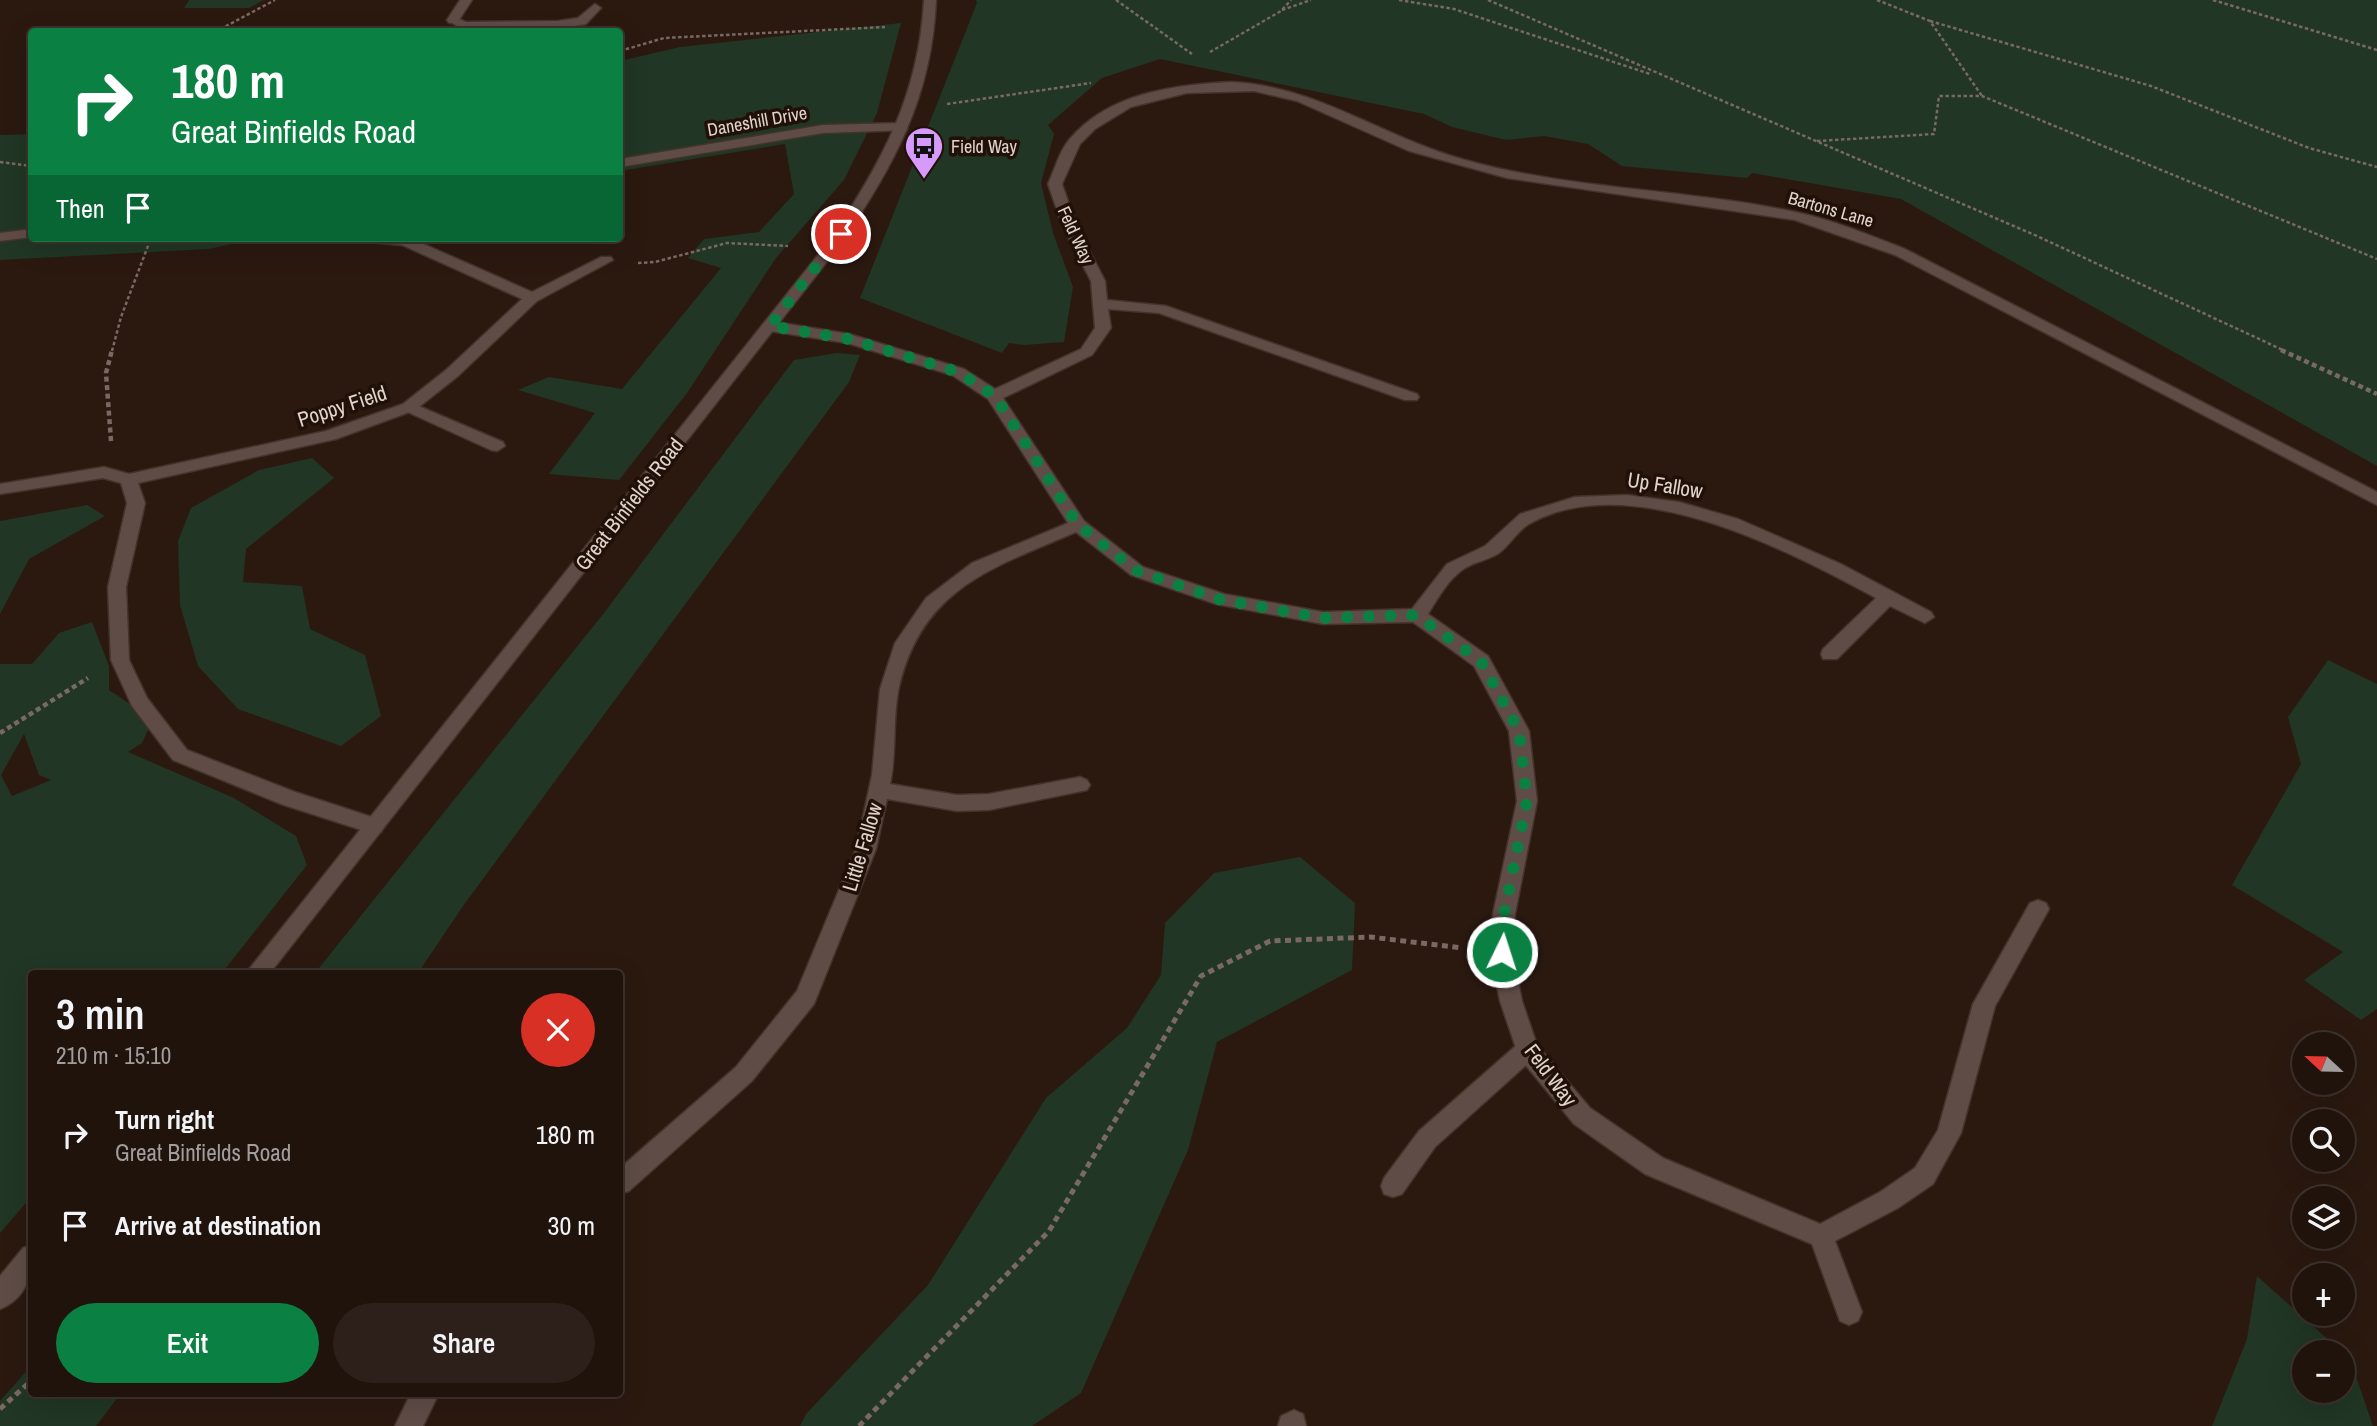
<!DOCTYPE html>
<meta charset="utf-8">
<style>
body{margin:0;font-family:"Archivo Narrow",sans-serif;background:#2d201a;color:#f1f3f6;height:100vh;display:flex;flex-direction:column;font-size:26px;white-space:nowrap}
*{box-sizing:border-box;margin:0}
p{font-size:23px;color:#a29e9d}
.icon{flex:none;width:38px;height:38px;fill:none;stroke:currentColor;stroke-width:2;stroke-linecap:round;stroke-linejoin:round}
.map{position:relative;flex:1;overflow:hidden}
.details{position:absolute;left:28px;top:970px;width:595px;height:427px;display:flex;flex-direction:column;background:#20130c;border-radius:7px;box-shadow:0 7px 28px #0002,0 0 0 2px #3d322d}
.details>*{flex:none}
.guide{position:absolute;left:28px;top:28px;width:595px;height:214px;border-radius:7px;box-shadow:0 7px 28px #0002,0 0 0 2px #3d322d;background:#0b8043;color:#fff;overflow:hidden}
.needle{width:46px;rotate:292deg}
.fabs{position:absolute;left:2292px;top:1032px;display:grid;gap:14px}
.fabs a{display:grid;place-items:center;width:63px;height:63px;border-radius:50%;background:#20130c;box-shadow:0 7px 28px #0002,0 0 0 2px #3d322d;font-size:35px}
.pin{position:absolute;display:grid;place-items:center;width:60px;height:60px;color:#fff;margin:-30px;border:4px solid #fff;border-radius:50%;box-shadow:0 2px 7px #0007}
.me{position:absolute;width:77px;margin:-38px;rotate:4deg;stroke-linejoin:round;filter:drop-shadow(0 0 5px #0008)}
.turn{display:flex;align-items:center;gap:24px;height:147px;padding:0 28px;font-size:32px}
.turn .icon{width:91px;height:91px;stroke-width:2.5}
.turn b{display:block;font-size:49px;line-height:60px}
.then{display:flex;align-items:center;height:66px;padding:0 28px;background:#0003;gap:14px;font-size:26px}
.round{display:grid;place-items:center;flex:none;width:74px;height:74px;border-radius:37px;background:#2d201a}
.headline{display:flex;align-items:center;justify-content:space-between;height:119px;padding:0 28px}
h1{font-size:42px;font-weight:600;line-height:52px}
.cta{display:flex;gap:14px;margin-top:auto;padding:14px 28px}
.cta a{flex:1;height:80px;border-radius:42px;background:#0b8043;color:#fff;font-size:28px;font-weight:600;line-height:80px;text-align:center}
.cta a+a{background:#2d201a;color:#f1f3f6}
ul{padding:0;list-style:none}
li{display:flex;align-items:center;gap:21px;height:91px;padding:0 28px}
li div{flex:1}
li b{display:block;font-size:26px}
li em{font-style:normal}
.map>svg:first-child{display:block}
.green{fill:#213624;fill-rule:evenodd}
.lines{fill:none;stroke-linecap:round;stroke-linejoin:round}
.service-casing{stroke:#44332a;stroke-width:3}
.minor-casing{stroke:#44332a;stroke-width:3}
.tertiary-casing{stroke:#44332a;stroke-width:3}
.path-far2{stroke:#796962;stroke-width:2.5;stroke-dasharray:3.5 2.5;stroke-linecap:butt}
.path-far1{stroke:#796962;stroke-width:4.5;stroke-dasharray:5 3.5;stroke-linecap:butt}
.path{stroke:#796962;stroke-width:5;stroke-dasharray:6 4.5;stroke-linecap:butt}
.service{fill:#5f4c47;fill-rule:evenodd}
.minor{fill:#5f4c47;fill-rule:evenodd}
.tertiary{fill:#5f4c47;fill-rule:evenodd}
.route{stroke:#0b8043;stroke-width:12;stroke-dasharray:0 21.6}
.labels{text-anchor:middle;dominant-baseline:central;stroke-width:7;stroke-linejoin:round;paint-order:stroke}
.far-street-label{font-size:18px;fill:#e0d3cd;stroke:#211007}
.far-poi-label{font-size:18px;fill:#e0d3cd;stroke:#211007;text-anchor:start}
.street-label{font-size:21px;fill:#e0d3cd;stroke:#211007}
</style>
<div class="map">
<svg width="2377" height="1426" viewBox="0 0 2377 1426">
<rect width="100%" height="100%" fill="#2b1910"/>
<!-- green -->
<g class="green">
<polygon points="189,0 264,0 249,8 184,8"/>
<polygon points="976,0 2377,0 2377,466 1901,199 1752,173 1747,178 1622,166 1588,144 1544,136 1506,140 1452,127 1424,114 1160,59 1102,78 1048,125 1054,134 1041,183 1053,233 1073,287 1064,342 1024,345 1009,343 1002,353 860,298 977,3"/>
<polygon points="901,23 877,113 844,180 776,258 687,393 619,480 549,474 595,413 518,390 549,377 622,389 721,268 688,258 704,239 759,232 794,194 785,144 620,171 620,61 680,47"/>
<polygon points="31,134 32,238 259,238 209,249 0,260 0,135"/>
<polygon points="837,353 860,355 849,382 463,906 418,973 315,973 604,613 794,360"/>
<polygon points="312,458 334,478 246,549 243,582 302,586 310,629 365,655 381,716 341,746 238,709 198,666 180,605 178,541 191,508 259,470"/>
<polygon points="87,505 105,516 29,559 0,614 0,521"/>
<path d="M92 622 109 666V690L153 719 142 743 128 752 234 798 296 836 307 865 222 973H32L31 1197 0 1233V664H32L59 633ZM24 734 39 775 51 780 12 796 1 775Z"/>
<polygon points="2328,660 2377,684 2377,1009 2361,1020 2304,980 2343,952 2232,885 2301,764 2288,717"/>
<polygon points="1300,857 1355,903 1352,970 1217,1042 1188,1150 1081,1393 1032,1426 800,1426 806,1414 928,1285 1046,1098 1127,1028 1161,975 1165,923 1214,873"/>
<polygon points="2257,1276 2343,1353 2305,1353 2305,1391 2343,1391 2343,1353 2350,1359 2373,1426 2212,1426 2247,1339"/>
<polygon points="31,1366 32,1393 121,1393 96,1426 0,1426 0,1401"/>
</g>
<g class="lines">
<!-- service casing -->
<g class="service-casing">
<g id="service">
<polygon points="595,4 601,8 586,24 558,29 464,30 447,20 453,16 466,22 558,21 578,18"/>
<polygon points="409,402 503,442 505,446 497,451 491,450 403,410 401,407"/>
<polygon points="1527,1040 1535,1043 1538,1050 1535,1057 1435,1147 1402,1194 1393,1197 1384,1194 1381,1186 1384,1178 1419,1131 1519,1043"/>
<polygon points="1294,1410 1303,1414 1306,1426 1278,1426 1281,1416"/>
</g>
</g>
<!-- minor casing -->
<g class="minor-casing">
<g id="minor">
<polygon points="460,0 472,0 457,23 449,23 447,20"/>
<path d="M1230 82C1315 85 1384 138 1465 160 1572 190 1686 189 1795 212 1833 220 1869 235 1905 249L2377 492V505L1895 255 1795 220 1507 178 1409 151 1297 101 1254 91 1187 93 1131 107 1095 129 1080 144 1062 184 1077 227 1105 281 1107 300 1166 306 1417 394 1419 397 1417 400H1405L1159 313 1108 309 1111 328 1092 355 1003 398 1084 521 1143 567 1224 594 1323 612 1412 609 1447 564 1485 546 1520 514 1575 497 1627 495 1679 502 1738 519 1841 564 1931 612 1934 617 1925 623 1890 606 1837 659H1823L1821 654 1823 649 1876 598C1788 550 1629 467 1529 524 1517 531 1510 545 1499 553 1488 560 1475 562 1465 568 1449 578 1438 598 1428 614L1488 656 1529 731 1537 801 1515 914 1512 952 1522 1001 1537 1045 1590 1108 1663 1158 1820 1224 1880 1192 1915 1168 1938 1130 1973 1004 2030 903 2038 900 2046 903 2049 909 1995 1006 1961 1133 1933 1184 1898 1208 1835 1241 1862 1312 1858 1321 1849 1325 1840 1321 1812 1244 1645 1174 1574 1124 1519 1057 1500 1001 1490 952 1493 914 1517 801 1509 731 1474 666 1413 622 1323 624 1216 604 1131 575 1076 532C992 568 922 588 899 687 892 719 897 753 890 784L957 795 989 794 1080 777 1087 780 1090 785 1087 790 989 810 957 811 887 799 876 849 814 1004 752 1081 629 1191 620 1194V1168L736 1067 797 991 856 849 872 775 880 689 895 643 926 598 972 563 1068 523 988 399 952 375 847 343 770 331 762 326 770 321 849 334 964 369 995 389 1081 349 1095 328 1091 281 1063 227 1048 184C1055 169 1059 152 1069 140 1108 93 1174 85 1230 82Z"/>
<polygon points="902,123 907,124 907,130 823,133 620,167 620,159 823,125"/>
<polygon points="32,229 32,237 0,241 0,233"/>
<polygon points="363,238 410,238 532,292 601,257 611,257 613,260 537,301 458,376 415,410 336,439 138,483 145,503 126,587 129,660 147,698 187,750 295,792 381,820 384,826 381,832 374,834 281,804 173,760 132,706 111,660 108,587 127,503 121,483 103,478 0,494 0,484 104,467 129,474 326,431 403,404 446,370 522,299 402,245 370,242"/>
<polygon points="411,1393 439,1393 423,1426 395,1426"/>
</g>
</g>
<!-- tertiary casing -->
<g class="tertiary-casing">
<g id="tertiary">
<path d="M924 0H936C932 97 894 166 840 245L270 973H246L830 240C882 162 919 95 924 0Z"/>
<path d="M32 1245C32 1272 29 1297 0 1309V1276L23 1248Z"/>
</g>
</g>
<!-- path-far2 -->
<g class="path-far2">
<polyline points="1116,0 1192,54"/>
<polyline points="1399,0 1454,9 1650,74"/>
<polyline points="1488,0 2037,236 2285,351"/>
<polyline points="1877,0 1930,21 1982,96"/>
<polyline points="2213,0 2377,50"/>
<polyline points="1282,10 1311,0"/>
<polyline points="1930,21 2151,86 2309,148 2377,167"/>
<polyline points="215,32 275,0"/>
<polyline points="620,51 664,38 885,27"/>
<polyline points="1210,52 1281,11 1291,0"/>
<polyline points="947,104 1091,83"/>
<polyline points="1817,141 1934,134 1939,96 1982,96 2377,259"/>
<polyline points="0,162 32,166"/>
<polyline points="638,263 655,262 727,243 788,246"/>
<polyline points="112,351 121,317 151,238"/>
</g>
<!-- path-far1 -->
<g class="path-far1">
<polyline points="2281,350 2377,394"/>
<polyline points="111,441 106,373 112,350"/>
<polyline points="0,733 88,678"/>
</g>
<!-- path -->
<g class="path">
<polyline points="0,1409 32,1380"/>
<polyline points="859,1426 1049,1231 1201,976 1270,941 1370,937 1462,948"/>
</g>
<!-- service -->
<use href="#service" class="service"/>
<!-- minor -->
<use href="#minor" class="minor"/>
<!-- tertiary -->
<use href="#tertiary" class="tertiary"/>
</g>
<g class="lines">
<!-- route -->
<polyline class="route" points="841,234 770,326 849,339 958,372 995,396 1078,525 1137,571 1222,600 1323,618 1416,615 1481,661 1519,731 1527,801 1504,914 1502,952"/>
</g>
<!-- icons -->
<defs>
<g id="bus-pin" transform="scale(2.0125)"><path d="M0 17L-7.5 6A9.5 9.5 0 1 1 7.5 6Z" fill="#d69bfa" stroke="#211007"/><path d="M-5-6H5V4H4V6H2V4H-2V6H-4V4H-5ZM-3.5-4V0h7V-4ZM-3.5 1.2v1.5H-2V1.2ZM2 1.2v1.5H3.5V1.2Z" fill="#111"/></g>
</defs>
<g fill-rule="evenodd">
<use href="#bus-pin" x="924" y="146"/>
</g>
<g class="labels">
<!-- far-street labels -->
<g class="far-street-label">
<text transform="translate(757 121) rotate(-10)">Daneshill Drive</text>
<text transform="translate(1831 209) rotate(16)">Bartons Lane</text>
<text transform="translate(1076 235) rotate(65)">Feld Way</text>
</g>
<!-- far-poi labels -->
<g class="far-poi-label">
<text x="951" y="146">Field Way</text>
</g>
<!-- street labels -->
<g class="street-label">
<text transform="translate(342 406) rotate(-18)">Poppy Field</text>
<text transform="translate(1665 485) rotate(9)">Up Fallow</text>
<text transform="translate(629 504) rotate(-52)">Great Binfields Road</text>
<text transform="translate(862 847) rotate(-73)">Little Fallow</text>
<text transform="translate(1551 1075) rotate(53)">Feld Way</text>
</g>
</g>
</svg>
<div class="fabs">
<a><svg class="needle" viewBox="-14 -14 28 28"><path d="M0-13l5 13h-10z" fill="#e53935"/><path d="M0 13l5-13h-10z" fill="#a29e9d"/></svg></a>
<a><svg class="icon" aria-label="search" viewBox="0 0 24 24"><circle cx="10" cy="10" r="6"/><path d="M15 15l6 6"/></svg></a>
<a><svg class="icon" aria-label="layers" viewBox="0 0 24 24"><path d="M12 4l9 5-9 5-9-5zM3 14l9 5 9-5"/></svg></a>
<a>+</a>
<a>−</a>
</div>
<div class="pin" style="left:841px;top:234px;background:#d93025"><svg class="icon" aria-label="arrive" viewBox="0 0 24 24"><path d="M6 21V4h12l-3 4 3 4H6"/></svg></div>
<svg class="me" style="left:1502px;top:952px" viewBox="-20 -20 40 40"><circle r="17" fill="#0b8043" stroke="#fff" stroke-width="3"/><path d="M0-11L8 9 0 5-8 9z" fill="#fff"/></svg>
<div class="guide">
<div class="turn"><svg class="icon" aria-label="right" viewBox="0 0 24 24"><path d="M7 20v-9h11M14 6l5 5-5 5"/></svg><div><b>180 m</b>Great Binfields Road</div></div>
<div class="then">Then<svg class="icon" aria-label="arrive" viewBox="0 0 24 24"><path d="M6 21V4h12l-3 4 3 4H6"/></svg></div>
</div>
<section class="details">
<div class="headline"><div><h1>3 min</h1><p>210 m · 15:10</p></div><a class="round" style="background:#d93025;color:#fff"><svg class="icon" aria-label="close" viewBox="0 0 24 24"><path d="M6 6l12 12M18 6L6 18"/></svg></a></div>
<ul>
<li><svg class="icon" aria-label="right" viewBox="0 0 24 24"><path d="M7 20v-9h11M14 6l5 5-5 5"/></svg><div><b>Turn right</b><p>Great Binfields Road</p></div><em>180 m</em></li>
<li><svg class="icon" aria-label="arrive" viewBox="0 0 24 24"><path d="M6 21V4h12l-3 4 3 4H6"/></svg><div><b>Arrive at destination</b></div><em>30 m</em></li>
</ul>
<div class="cta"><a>Exit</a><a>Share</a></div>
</section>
</div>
